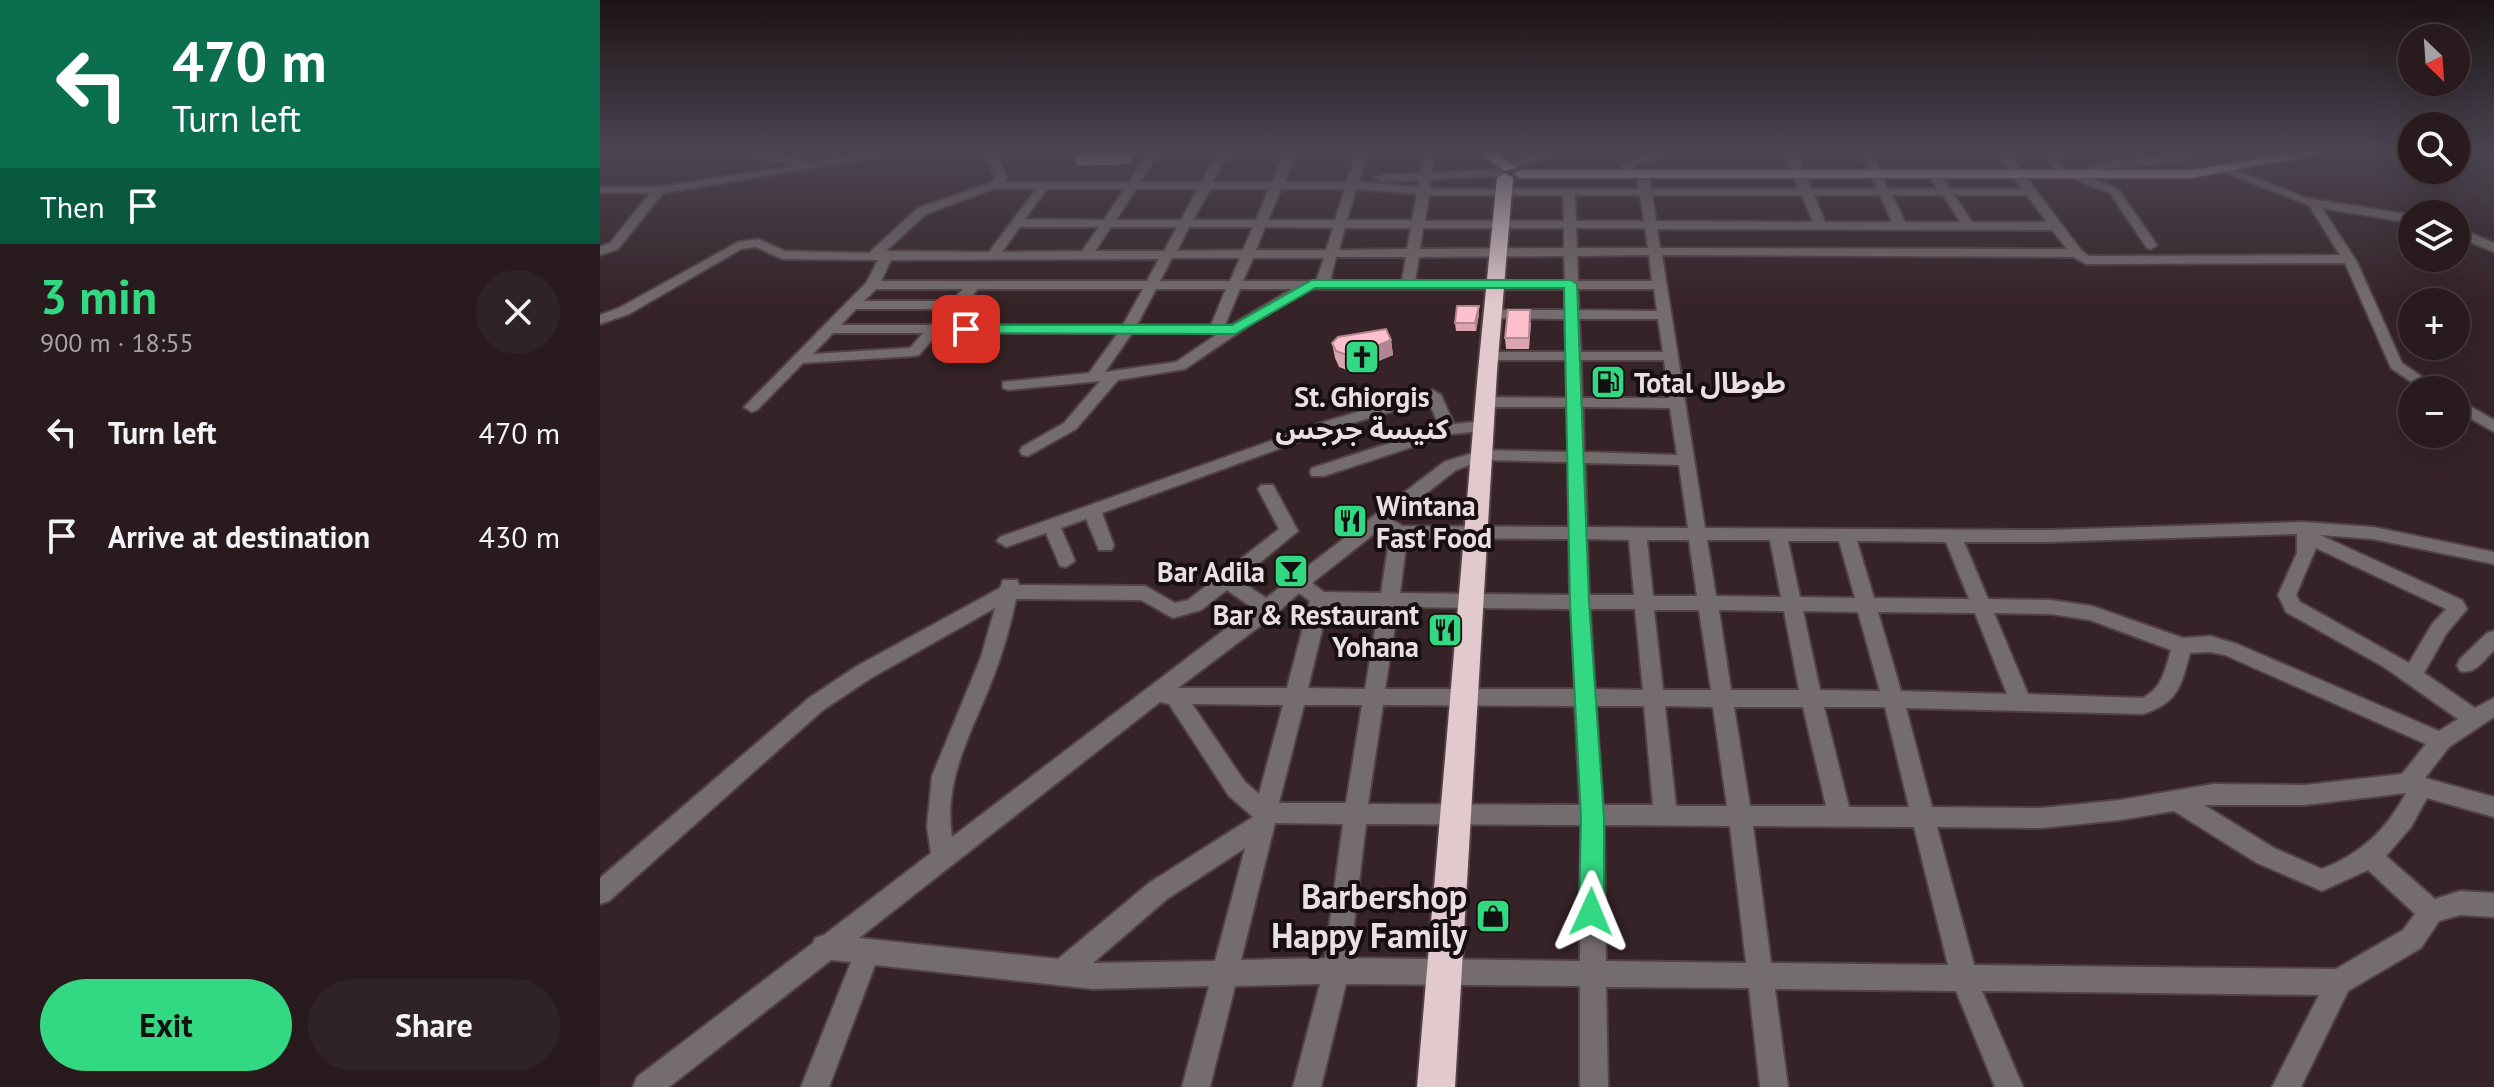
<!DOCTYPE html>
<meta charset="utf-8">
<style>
body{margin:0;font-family:"PT Sans","Noto Sans Arabic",sans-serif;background:#302326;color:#f1f3f6;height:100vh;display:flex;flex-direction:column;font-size:30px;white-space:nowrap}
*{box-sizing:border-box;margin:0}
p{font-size:26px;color:#a5a1a4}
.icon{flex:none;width:44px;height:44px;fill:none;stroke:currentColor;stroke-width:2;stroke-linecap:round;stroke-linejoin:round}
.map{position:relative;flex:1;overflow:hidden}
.side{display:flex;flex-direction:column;background:#281a1d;width:600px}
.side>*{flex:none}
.banner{background:#0b6e4f;color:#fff;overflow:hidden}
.needle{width:52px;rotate:155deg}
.tools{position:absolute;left:1798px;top:24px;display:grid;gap:16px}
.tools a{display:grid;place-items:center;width:72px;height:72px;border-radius:50%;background:#281a1d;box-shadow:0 8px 32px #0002,0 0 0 2px #44383b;font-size:40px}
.pin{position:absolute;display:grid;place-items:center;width:68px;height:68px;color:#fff;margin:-34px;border-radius:16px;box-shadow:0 4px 12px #0006}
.me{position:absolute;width:88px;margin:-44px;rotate:1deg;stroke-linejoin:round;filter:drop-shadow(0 0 6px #0008)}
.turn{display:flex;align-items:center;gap:28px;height:168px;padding:0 40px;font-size:36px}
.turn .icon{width:104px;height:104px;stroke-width:2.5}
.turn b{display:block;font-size:56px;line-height:68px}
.then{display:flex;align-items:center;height:76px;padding:0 40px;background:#0003;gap:16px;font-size:30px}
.round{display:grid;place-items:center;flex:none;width:84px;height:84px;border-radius:42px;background:#302326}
.overview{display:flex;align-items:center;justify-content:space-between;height:136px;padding:0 40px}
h1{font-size:48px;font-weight:600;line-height:60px;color:#32d882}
.primary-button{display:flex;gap:16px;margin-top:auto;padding:16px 40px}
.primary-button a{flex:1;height:92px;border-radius:48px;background:#32d882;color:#111;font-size:32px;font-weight:600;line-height:92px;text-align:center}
.primary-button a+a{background:#302326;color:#f1f3f6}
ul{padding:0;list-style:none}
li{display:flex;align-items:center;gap:24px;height:104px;padding:0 40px}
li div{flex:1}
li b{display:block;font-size:30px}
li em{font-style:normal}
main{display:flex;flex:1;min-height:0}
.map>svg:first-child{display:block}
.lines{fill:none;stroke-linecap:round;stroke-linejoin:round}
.minor-casing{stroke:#524145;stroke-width:4}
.major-casing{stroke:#524145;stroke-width:4}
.highway-casing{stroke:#524145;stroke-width:4}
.minor{fill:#756c6d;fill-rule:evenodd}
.major{fill:#c3afb3;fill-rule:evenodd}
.highway{fill:#e1c9ce;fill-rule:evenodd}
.wall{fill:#daa5b0}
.shaded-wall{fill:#b28690}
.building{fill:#fec0cd;stroke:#b28690;stroke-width:2}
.route{fill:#32d882;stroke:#208c54;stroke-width:2}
.labels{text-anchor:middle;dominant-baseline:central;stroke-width:8;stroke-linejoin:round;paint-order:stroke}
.poi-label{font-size:28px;font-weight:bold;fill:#ecdfe1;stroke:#170f10;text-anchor:start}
.near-poi-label{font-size:34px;font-weight:bold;fill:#ecdfe1;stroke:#170f10;text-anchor:end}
</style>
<main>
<section class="side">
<div class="banner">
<div class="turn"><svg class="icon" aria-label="left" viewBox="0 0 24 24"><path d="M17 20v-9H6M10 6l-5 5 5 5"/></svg><div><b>470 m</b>Turn left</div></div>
<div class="then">Then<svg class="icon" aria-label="arrive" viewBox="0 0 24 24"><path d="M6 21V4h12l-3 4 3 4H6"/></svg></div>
</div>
<div class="overview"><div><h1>3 min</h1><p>900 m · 18:55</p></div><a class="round"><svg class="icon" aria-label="close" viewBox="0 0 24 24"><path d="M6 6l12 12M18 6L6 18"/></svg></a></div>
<ul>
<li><svg class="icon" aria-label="left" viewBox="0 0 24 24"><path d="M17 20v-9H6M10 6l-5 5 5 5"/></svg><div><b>Turn left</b></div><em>470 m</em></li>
<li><svg class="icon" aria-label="arrive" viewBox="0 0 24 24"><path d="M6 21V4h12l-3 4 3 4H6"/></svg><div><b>Arrive at destination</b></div><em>430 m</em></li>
</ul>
<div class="primary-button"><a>Exit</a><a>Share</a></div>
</section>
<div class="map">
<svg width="1894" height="1087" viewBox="0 0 1894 1087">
<rect width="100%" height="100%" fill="#352327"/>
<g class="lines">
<!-- minor casing -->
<g class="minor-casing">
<g id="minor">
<polygon points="127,152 156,152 201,159 205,160 205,164 277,152 306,152 63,193 18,249 0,255 0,247 10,243 50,193 0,193 0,187 59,187 198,165"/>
<path d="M385 152H396L407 178 404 182H529L548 152H559L540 182H602L618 152H629L613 182H672L685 152H696L684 182H747L756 152H767L759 182 818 187 820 180 781 181 775 178 781 175 821 173 824 152H835L832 172 898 170 904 173 898 176 831 179 830 189H1039L1038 181 1044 178 1050 181 1051 189H1199L1184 152H1195L1211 189H1277L1260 152H1271L1288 189H1338L1328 174 1334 171 1338 172 1350 189H1422L1396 152H1407L1481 250 1489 256 1740 255 1709 205 1624 172 1622 170 1628 167 1706 198 1812 215V223L1722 208 1757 262 1802 363 1841 390H1823L1791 368 1745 263 1486 264 1473 257 1062 255 1105 528 1448 530 1703 522 1773 527 1894 552V564L1773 539 1720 535 1862 600 1867 609 1846 634 1824 673 1875 708 1894 698V717L1849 747 1825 778 1894 797V817L1827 798 1811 827 1786 856 1835 899 1860 891 1894 893V917L1860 915 1839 921 1821 948 1748 991 1701 1087H1672L1719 995 1382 991 1423 1087H1395L1356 991 1175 989 1188 1087H1160L1149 988 1006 987 1008 1087H980V986L746 984 721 1087H693L720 984 635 986 610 1087H582L609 986 493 989 275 965 229 1087H201L251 962 231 960 69 1087H33L37 1077 213 943 215 938 224 935 331 853 327 827 332 776 381 657 395 608 271 678 223 710 9 901 0 904V878L209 698 257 666 400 588 403 580H417L419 585 545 586 575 603 588 600 679 529 658 489 661 485H673L698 531 639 580 666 598 844 462 882 450 968 452 967 407H883L875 402 883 397 967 398 966 360H887L880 356 887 352H966L965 319 892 318 885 314 892 310H965V289H711L660 318 585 369 518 380 476 429 428 456 422 455 420 451 422 447 464 423 500 381 408 390 403 388V382L489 373 518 333H338L319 355 314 356 203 363 157 410 152 412 144 407 147 404 266 283 278 260 182 259 156 247 141 249 29 314 0 324V315L19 308 138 242 158 239 185 251 269 253 318 208 391 183 395 178ZM396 188 436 189 389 252 286 251 326 214ZM447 189H524L504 220 425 219ZM536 189H598L581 220H516ZM610 189H669L656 220H593ZM681 189H745L735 220H668ZM756 189 817 194 812 220H747ZM829 195H963L964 221H825ZM975 195H1040L1044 221H976ZM1052 195H1202L1213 222 1056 221ZM1214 195H1280L1292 222H1225ZM1292 195H1343L1360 222H1305ZM1354 195H1427L1447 222H1372ZM420 227H499L482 251 402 252ZM511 227H577L564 251H495ZM589 227H653L643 250 577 251ZM665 227 733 228 726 250H656ZM745 228H811L807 249 739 250ZM823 228H964V248L820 249ZM976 228H1045L1048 248H977ZM1057 229 1452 230 1467 249 1060 248ZM1049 255 1052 281H978L977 256ZM964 256 965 281H815L819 257ZM736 257H806L802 281H730ZM572 258H640L630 281H560ZM653 258H724L716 281H643ZM559 259 547 281H281L291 260ZM276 289H363L352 301H264ZM378 289H543L523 325H346ZM556 289H626L611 325H537ZM640 289H692L631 325H625ZM978 289H1054L1057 311 979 310ZM256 309H345L331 325H241ZM979 319H1058L1063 352H981ZM233 333H323L310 348 213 354ZM532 333H619L576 362 505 372ZM981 360H1064L1069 398H982ZM983 407 1070 408 1077 455 984 452ZM883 460 968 462 969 527 803 526 792 520 856 470ZM985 463 1079 465 1088 528 987 527ZM783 527 790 534 781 593 724 592 712 583ZM1697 534V553L1678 595 1686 612 1784 667 1858 719 1839 731 1637 644 1610 636 1583 638 1492 606 1451 600 1388 599 1364 542H1448ZM807 538 969 539 970 595 800 593ZM987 539 1029 540 1034 595H989ZM1047 540H1089L1097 596H1053ZM1107 540H1170L1181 597 1116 596ZM1188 541H1239L1255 598 1200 597ZM1257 541 1346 542 1369 599 1274 598ZM1716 548 1846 609 1832 624 1809 663 1700 602 1696 595ZM627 590 653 608 352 837C343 780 371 734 391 683 402 655 410 628 416 599L541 600 573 618 601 610ZM699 593 710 601 687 688H578L676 614ZM728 606 779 607 765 689 708 688ZM798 607 971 609 975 689H785ZM990 609H1035L1043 690 995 689ZM1054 610H1099L1111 690H1063ZM1119 610 1184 611 1199 690H1131ZM1203 611 1258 612 1280 691 1220 690ZM1278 612 1375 613 1407 694 1301 691ZM1394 613 1451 614 1490 620 1571 650C1565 670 1563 687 1543 698L1428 694ZM1610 652 1625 655 1826 744 1802 774 1705 785 1613 784 1520 800 1441 808 1332 807 1306 708 1543 714C1578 703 1581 686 1590 653ZM560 702 569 704 629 796 653 817 549 883 458 959 259 938ZM592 704 683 705 659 794 645 782ZM704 705H762L746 803H679ZM783 705 975 706 980 805 768 804ZM996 706H1044L1053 805H1003ZM1065 706 1113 707 1127 806H1076ZM1134 707H1203L1226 806H1150ZM1224 707H1285L1309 807H1249ZM1806 793C1787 829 1761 854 1722 869L1674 848 1604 805H1705ZM1574 811 1657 863 1722 891 1768 870 1815 914 1803 930 1736 969 1374 965 1337 827 1441 828 1520 820ZM675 823 743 824 725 958 641 960ZM766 824 981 825 980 961 750 958ZM1004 825 1130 826 1146 963 1006 961ZM1153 826 1314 827 1348 965 1171 963ZM645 848 615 961 493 963 567 899Z"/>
<polygon points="946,152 964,152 906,169 900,166"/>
<polygon points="1057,152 1074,152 1035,166 1033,176 1025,176 1021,169 1027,162"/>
<polygon points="1445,152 1456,152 1466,172 1483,175 1484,172 1501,163 1598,152 1586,161 1504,169 1489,177 1518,189 1557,245 1551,249 1547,248 1510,193 1466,176 1458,176"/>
<polygon points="1856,227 1894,243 1894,252 1856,236"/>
<polygon points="833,390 841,395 854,424 883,421 891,426 883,431 851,434 724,476 712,476 710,472 712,468 840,427 828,401 739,427 502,513 514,546 511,550 499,550 486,519 461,528 475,561 466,567 460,566 446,533 406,547 397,541 400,537 727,421"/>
<polygon points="1856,398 1894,420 1894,432 1856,410"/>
<path d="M1894 631V650C1884 660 1875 675 1860 671L1857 665 1860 659 1887 633Z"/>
</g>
</g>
<!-- major casing -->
<g class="major-casing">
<polygon id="major" points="1700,152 1729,152 1592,178 920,178 914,174 920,170 1592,170"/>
</g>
<!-- highway casing -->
<g class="highway-casing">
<g id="highway">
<polygon points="879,152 896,152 916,168 904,171"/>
<polygon points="905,173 913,178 897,371 855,1087 817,1087 878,371 897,178"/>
</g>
</g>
<!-- minor -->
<use href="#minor" class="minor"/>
<!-- major -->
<use href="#major" class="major"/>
<!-- highway -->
<use href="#highway" class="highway"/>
</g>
<!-- wall -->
<g class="wall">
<polygon points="473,152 536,152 528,164 477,166"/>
<polygon points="879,314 876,331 856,331 855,323"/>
<polygon points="931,322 929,349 906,349 905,338"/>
<polygon points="791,340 793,355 759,369 747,370 739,367 735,358 732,343"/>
</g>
<!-- shaded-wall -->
<g class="shaded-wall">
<polygon points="524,152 536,152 528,164"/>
<polygon points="879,306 879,314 876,331 875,323"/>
<polygon points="791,340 793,355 759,369 757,354"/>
</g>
<!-- building -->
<g class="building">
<polygon points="857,306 879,306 875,323 855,323"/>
<polygon points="908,310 930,310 929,338 905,338"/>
<polygon points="786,329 791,340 757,354 744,354 736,351 732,343 738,337"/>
</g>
<!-- sky -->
<linearGradient id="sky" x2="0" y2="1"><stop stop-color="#1d1315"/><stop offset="0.5" stop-color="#4b4552"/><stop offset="1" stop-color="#4b4552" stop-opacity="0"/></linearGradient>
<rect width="1894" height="304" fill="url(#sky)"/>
<!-- route -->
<polygon class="route" points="712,280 970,280 977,284 989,602 1004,817 1004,912 1000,920 991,924 983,920 979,912 981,817 970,602 964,288 715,288 635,334 366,333 359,329 366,325 632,325"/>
<!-- icons -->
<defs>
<g id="church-square" transform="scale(1.8)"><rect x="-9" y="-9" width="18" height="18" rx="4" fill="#32d882" stroke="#170f10"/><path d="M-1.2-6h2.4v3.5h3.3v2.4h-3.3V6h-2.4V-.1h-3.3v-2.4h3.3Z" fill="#111"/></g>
<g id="fuel-square" transform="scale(1.8)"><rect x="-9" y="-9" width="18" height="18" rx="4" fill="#32d882" stroke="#170f10"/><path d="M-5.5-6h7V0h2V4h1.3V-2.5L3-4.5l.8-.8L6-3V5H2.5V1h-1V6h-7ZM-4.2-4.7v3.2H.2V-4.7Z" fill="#111"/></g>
<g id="restaurant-square" transform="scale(1.8)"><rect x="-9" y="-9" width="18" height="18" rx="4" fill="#32d882" stroke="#170f10"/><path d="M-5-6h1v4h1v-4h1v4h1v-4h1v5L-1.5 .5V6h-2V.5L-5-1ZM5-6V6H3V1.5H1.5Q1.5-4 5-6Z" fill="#111"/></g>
<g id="bar-square" transform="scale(1.8)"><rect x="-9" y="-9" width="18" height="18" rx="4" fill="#32d882" stroke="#170f10"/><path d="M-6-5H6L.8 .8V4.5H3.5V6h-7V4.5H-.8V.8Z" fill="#111"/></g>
<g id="shop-square" transform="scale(1.8)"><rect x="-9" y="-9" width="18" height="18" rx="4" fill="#32d882" stroke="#170f10"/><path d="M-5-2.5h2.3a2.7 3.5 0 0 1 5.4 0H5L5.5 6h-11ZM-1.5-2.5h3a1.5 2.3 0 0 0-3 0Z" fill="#111"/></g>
</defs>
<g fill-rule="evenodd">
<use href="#church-square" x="762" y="357"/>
<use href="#fuel-square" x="1008" y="382"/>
<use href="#restaurant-square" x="750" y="521"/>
<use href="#bar-square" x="691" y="571"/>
<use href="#restaurant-square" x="845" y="630"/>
<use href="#shop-square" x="893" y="916"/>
</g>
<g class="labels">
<!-- poi labels -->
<g class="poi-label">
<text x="1034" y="382">Total طوطال</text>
<text x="762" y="396" text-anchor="middle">St. Ghiorgis<tspan x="762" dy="32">كنيسة جرجس</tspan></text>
<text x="776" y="505">Wintana<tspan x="776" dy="32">Fast Food</tspan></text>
<text x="665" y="571" text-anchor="end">Bar Adila</text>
<text x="819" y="614" text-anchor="end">Bar &amp; Restaurant<tspan x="819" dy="32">Yohana</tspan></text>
</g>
<!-- near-poi labels -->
<g class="near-poi-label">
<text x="867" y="896">Barbershop<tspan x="867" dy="39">Happy Family</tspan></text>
</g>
</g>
</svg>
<div class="tools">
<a><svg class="needle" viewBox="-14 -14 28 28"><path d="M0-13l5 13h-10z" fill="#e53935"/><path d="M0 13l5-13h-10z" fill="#a5a1a4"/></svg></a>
<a><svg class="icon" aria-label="search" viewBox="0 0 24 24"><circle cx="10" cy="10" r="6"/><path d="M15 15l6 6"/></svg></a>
<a><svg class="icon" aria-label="layers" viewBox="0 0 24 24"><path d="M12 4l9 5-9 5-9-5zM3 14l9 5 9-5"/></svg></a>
<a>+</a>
<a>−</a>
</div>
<div class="pin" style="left:366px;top:329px;background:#d93025"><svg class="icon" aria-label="arrive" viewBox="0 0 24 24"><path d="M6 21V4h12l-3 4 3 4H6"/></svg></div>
<svg class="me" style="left:991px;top:912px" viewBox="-20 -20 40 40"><path d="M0-17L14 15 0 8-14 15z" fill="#32d882" stroke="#fff" stroke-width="4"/></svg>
</div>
</main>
